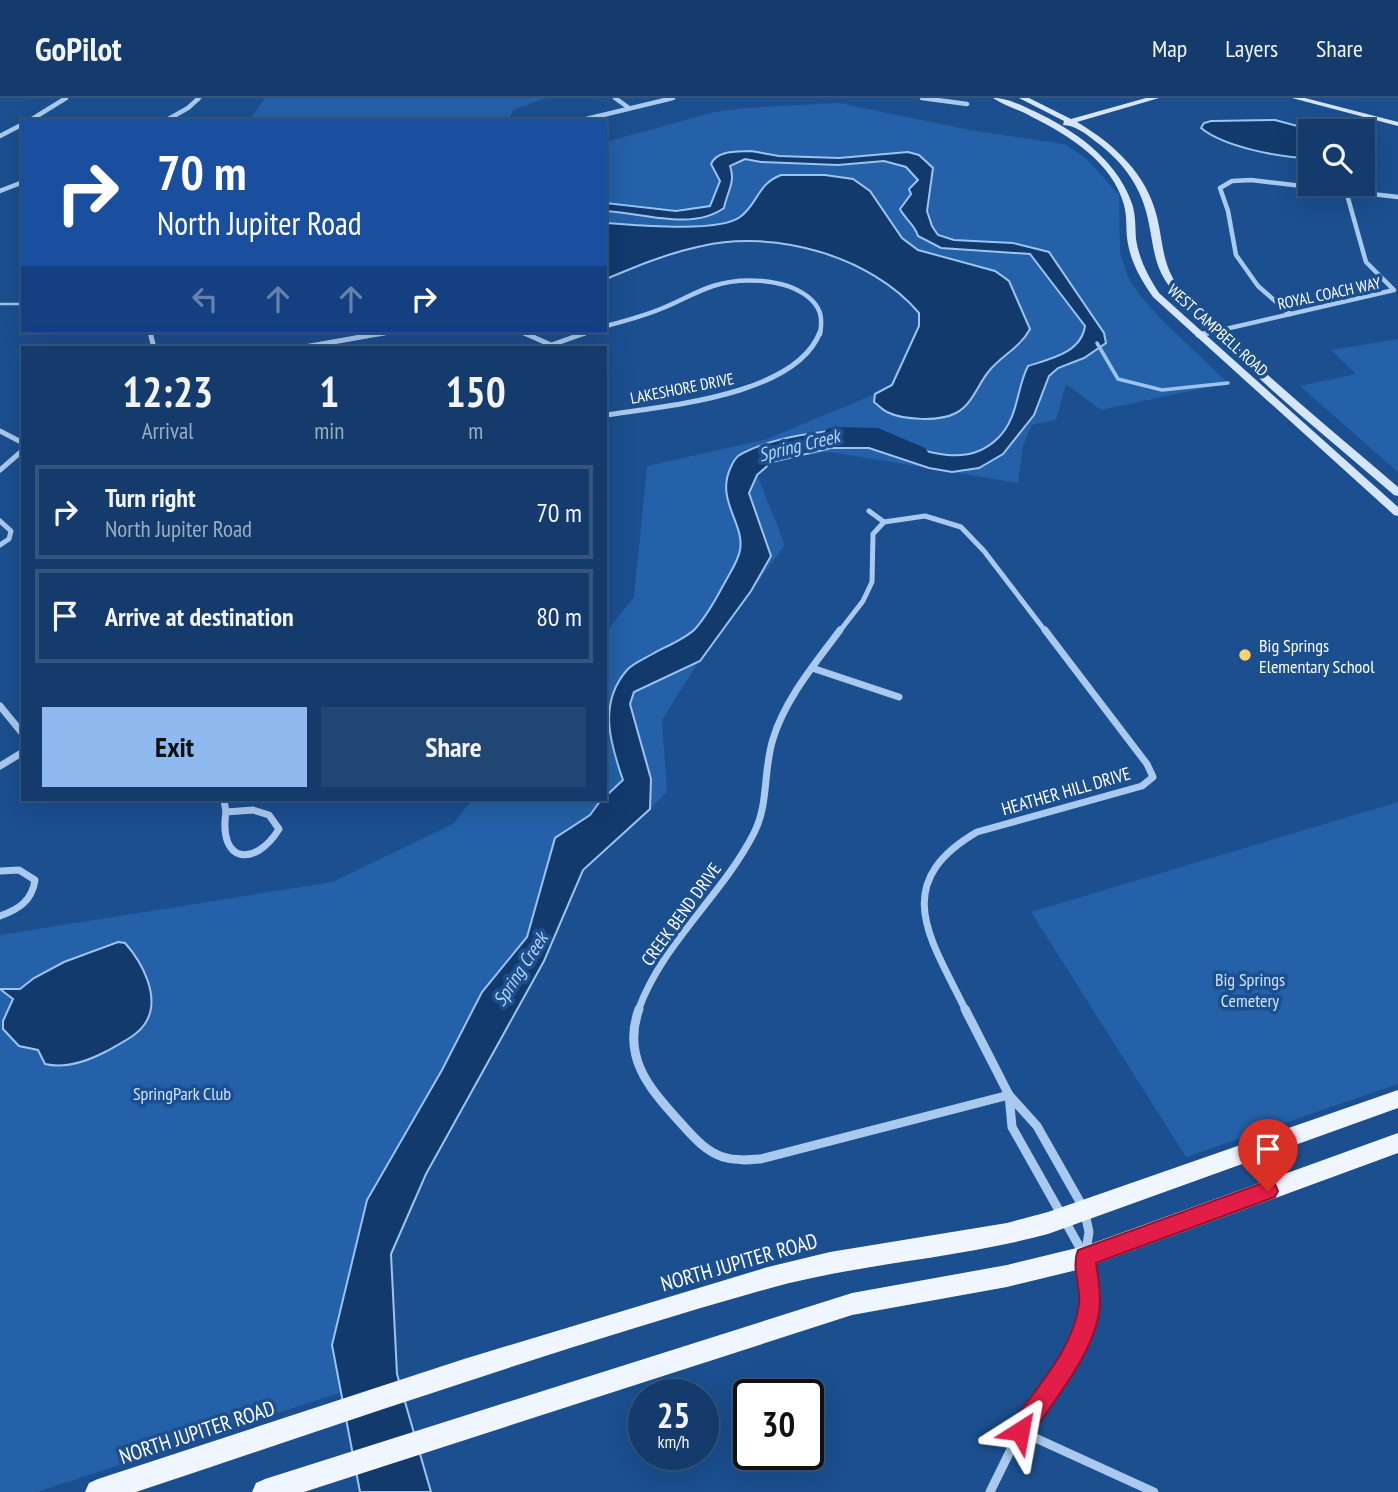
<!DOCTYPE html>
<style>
body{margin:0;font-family:"PT Sans Narrow",sans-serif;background:#214673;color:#f1f3f6;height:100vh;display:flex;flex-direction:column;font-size:26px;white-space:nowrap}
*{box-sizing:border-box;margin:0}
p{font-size:23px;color:#9dadc1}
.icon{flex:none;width:38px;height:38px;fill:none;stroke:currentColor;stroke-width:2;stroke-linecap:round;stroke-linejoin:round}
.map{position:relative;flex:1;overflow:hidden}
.drawer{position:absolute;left:21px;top:248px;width:586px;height:455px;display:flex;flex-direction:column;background:#143b6b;border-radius:0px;box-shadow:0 7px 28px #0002,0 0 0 2px #33557e}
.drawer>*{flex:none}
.top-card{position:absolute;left:21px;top:21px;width:586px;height:214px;border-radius:0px;box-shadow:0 7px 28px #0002,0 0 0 2px #33557e;background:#1a4fa0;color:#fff;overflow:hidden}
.tools{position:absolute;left:1298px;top:21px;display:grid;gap:14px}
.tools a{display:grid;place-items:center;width:77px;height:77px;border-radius:0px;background:#143b6b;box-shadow:0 7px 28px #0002,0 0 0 2px #33557e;font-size:35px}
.speed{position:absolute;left:628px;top:1281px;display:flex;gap:14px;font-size:35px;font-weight:700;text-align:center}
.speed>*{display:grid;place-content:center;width:91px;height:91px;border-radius:50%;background:#143b6b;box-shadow:0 7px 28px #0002,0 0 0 2px #33557e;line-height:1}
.speed small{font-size:18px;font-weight:400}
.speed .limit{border:4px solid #111;border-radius:10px;background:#fff;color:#111}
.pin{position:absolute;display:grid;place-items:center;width:60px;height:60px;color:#fff;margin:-72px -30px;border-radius:50% 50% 50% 0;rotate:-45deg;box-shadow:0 0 7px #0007}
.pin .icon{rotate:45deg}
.me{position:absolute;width:77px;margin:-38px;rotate:34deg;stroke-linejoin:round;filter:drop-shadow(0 0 5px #0008)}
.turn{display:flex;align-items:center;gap:24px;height:147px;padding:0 21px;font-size:32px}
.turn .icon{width:91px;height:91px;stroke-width:2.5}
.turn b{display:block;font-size:49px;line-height:60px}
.lanes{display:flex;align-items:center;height:66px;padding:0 21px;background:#0003;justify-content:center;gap:35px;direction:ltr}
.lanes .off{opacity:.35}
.eta{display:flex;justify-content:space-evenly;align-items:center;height:119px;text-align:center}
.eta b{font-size:42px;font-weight:700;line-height:49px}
.cta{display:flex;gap:14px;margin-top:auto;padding:14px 21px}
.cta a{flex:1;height:80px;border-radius:0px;background:#90b9f0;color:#111;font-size:28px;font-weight:700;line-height:80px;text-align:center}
.cta a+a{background:#214673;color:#f1f3f6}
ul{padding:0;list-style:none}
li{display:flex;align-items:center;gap:21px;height:94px;margin:0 14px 10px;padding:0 7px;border:4px solid #33557e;border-radius:0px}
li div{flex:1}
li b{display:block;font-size:26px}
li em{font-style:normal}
header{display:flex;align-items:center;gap:42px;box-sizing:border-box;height:98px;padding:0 35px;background:#143b6b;border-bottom:2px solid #33557e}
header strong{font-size:33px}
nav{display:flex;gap:38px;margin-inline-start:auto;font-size:24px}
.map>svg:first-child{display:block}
.green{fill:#2461a8}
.water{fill:#123a6d;stroke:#9cc4f0;stroke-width:2}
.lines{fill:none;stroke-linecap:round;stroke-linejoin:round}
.stream-far1{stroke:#9cc4f0;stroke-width:2.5}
.stream{stroke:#9cc4f0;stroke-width:3.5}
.river{fill:#123a6d;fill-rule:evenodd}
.street-far3{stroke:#a9c9ee;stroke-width:4.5}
.street-far2{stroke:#a9c9ee;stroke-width:5}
.street-far1{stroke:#a9c9ee;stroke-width:7}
.street{stroke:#a9c9ee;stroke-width:9}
.secondary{fill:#d6e6fa;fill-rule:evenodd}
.primary{fill:#f0f6ff;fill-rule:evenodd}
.route{fill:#e11d48;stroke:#92132f;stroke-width:2}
.poi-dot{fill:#ffd166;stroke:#1b4f8f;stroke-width:2.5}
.labels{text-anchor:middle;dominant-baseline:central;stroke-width:7;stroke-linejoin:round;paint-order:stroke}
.far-street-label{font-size:16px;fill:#fff;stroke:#1b4f8f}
.poi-label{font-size:18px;fill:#fff;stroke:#1b4f8f;text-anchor:start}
.street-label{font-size:18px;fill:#fff;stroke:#1b4f8f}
.park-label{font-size:18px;fill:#cfe3fa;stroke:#1b4f8f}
.water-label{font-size:19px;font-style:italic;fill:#b5d3f5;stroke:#1b4f8f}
.near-street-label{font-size:21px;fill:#fff;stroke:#1b4f8f}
</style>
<header>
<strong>GoPilot</strong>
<nav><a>Map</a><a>Layers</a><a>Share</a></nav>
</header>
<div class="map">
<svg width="1398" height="1394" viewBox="0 0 1398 1394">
<rect width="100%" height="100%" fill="#1b4f8f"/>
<!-- green -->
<g class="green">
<polygon points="265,0 546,0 513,12 510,19 493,23 242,23 252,18"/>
<path d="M839 5 970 32 1064 46 1087 61 1119 97 1120 154 1128 179 1139 196 1163 223 1228 285 1101 312 1066 286 1056 322 1032 327 1023 348 1018 385 830 354 788 359 772 364 757 377 785 447 694 571 662 622 667 694 631 730 583 772 544 863 426 1076 391 1156 397 1276 37 1394H0V837L332 784 453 726 472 702H606V534L634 499 647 368 767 341 875 296 874 304C906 329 934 313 970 303L989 273 1023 244 995 173 918 152 902 140 870 93 768 83C760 93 752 110 742 118 722 135 634 126 606 125V44L714 14 745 10Z"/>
<polygon points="1398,241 1398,374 1300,288 1356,276 1331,252"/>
<polygon points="1398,704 1398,986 1186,1059 1031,814"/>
</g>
<!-- water -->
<g class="water">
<path d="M1275 22 1316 33H1311V60C1281 60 1224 49 1201 30L1204 25 1211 23Z"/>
<path d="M751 53 779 58 839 60 908 54 919 57 933 70 927 113 932 128 938 137 954 142 1013 145 1049 154 1104 235 1106 245 1084 260 1058 270 1049 278 1034 317 1003 356 979 370 952 374 929 370 869 350H831L772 364 757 377 749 395 771 458 751 493 700 563 634 594 630 606 651 681 650 711 583 772 544 863 426 1076 391 1156 397 1276 431 1394H360L332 1247 367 1102 442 972 482 894 527 839 555 740 590 717 601 702H606V698L623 682C610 645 598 605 627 572 633 565 646 560 654 555 667 548 685 541 695 531 707 518 716 501 724 486 729 476 738 464 740 452 745 426 716 403 730 371 733 364 736 358 743 355 772 340 830 329 862 334 905 341 959 379 998 340 1019 319 1016 291 1028 268 1050 261 1081 255 1085 228L1030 156 941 150 918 138C915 127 905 121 900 111L911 96 909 91 918 82 906 69 884 63 838 67 761 64 745 61 730 68C736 84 727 94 724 110 692 133 641 115 606 113V105L676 113 710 108 720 83 711 66C717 52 737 54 751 53Z"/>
<path d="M781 77H825L853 81 870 93 902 140 918 152 995 173 1009 183 1030 231C1020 250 1002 257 989 273 978 286 972 307 956 315 939 324 903 322 887 314 883 312 878 307 874 304L875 296 892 287 919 228V215C871 158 774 131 702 148 668 155 637 168 606 181V125C634 127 719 135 740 119 758 106 757 86 781 77Z"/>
<path d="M118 844 125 845C142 864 161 899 146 924 138 938 120 945 107 953 88 963 66 971 45 966L38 952 19 948 3 931V923L13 901 0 891H20L34 880 64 864Z"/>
</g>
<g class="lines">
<!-- stream-far1 -->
<polyline class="stream-far1" points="0,206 23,206"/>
<!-- stream -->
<polyline class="stream" points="1097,245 1118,281 1162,292 1228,285"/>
<!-- river -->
<polygon class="river" points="834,329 878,330 925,350 928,354 925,358 918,360 875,342 827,339 824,335 827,331"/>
<!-- street-far3 -->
<g class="street-far3">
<polyline points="615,0 629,10"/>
<polyline points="922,0 967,6"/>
<polyline points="29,23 66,0"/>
<polyline points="165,23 188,10 199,0"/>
<polyline points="578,23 673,0"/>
<polyline points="0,38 23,26"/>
<polyline points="0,93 23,84"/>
<polyline points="1290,216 1258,188 1236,157 1228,113 1220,90 1232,83 1251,82 1398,99"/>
<path d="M606 228C625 223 644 218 663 210 680 203 695 194 713 188 740 179 783 180 807 198 821 209 823 219 820 236"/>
<polyline points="150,233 151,236"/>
<polyline points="520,233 526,236"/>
<polyline points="379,236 394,233"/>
<polyline points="583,236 590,233"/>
<polyline points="1204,236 1394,192 1366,164 1346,93"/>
</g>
<!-- street-far2 -->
<g class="street-far2">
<polyline points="150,234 154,250"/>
<polyline points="522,234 551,247"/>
<polyline points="1198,237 1212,234"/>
<polyline points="299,250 389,234"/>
<polyline points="543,250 588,234"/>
<path d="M606 317C664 308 796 298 820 234"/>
<polyline points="606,327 606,348"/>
<polyline points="0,333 23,345"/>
<polyline points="0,372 23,352"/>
<polyline points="869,413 884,424"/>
<polyline points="0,423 11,433 9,441 0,447"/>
<polyline points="839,534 863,503 872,484 873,436 884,424 925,418 961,429 984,453 1046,534"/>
</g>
<!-- street-far1 -->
<g class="street-far1">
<polyline points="812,570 899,599"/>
<polyline points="0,608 23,636"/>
<polyline points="0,668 23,654"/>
<polyline points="224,702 226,714"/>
<path d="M253 712 269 717 279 731C255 770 218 765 226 714Z"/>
<path d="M0 773 19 772 35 782C32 803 19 811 0 818"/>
<path d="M638 913C662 845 722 798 754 735 769 706 763 672 773 641 785 601 815 566 840 532"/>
<path d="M966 913C931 841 888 786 977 734L1142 688 1153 679 1147 666 1045 532"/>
</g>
<!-- street -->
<g class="street">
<path d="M639 911C622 958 648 989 678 1022 691 1036 704 1053 723 1059 736 1063 748 1062 761 1061L1009 997"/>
<polyline points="965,911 1009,997"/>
<polyline points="1009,997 1012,1029 1083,1155"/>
<polyline points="1020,1333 1154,1394"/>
<polyline points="990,1394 1020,1333 1074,1252 1085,1229 1090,1205 1085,1159 1089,1134 1084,1111 1037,1028 1009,997"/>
</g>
<!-- secondary -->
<g class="secondary">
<path d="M993 0C1008 0 1020 7 1034 13 1074 32 1115 60 1131 103 1136 115 1135 128 1136 141 1139 161 1148 178 1159 195L1398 409V418L1394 417 1153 199C1140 180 1130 163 1127 140 1126 129 1127 118 1124 107 1113 65 1069 37 1032 19 1020 12 1005 8 993 0Z"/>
<path d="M1019 0H1029L1071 21 1146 0H1159L1077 24C1114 46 1147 76 1157 119 1163 143 1162 168 1179 189 1198 213 1223 235 1246 257 1295 303 1347 345 1398 389V398L1394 397C1335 346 1274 297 1218 241 1200 223 1178 204 1165 182 1154 165 1153 145 1149 126 1143 91 1124 64 1095 43 1086 36 1075 27 1063 27L1064 23Z"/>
<polygon points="1292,0 1305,0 1398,24 1398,28"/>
</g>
<!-- primary -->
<g class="primary">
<path d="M1398 992V1010L1048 1136C956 1161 859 1165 767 1191 555 1251 346 1324 136 1394H85L89 1385 98 1381 464 1261 768 1169 830 1154 1007 1125 1048 1114Z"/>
<polygon points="1398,1035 1398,1055 1085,1170 1007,1189 852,1217 304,1394 252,1394 256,1385 265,1381 852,1195 1007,1167 1085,1148"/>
</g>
</g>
<!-- route -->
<path class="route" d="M1268 1083 1275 1086 1278 1093 1275 1099 1096 1165C1098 1177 1100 1190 1100 1203 1100 1249 1053 1304 1028 1341L1020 1344 1012 1341 1009 1333 1012 1325C1036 1290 1074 1250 1079 1206 1081 1189 1071 1169 1078 1152Z"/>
<!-- markers -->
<circle class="poi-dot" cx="1245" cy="557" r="7"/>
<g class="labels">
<!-- far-street labels -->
<g class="far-street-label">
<text transform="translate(1329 195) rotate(-12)">ROYAL COACH WAY</text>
<text transform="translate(1218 232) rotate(42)">WEST CAMPBELL ROAD</text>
<text transform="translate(682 290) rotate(-11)">LAKESHORE DRIVE</text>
</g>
<!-- poi labels -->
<g class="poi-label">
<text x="1259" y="547">Big Springs<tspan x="1259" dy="21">Elementary School</tspan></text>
</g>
<!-- street labels -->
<g class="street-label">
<text transform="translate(1066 693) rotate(-16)">HEATHER HILL DRIVE</text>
<text transform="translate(681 816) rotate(-54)">CREEK BEND DRIVE</text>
</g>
<!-- park labels -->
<g class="park-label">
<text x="1250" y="881">Big Springs<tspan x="1250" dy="21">Cemetery</tspan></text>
<text x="182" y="995">SpringPark Club</text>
</g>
<!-- water labels -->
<g class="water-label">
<text transform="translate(799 347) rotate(-14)">Spring Creek</text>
<text transform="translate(520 871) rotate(-57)">Spring Creek</text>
</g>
<!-- near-street labels -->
<g class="near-street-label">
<text transform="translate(739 1164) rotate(-16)">NORTH JUPITER ROAD</text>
<text transform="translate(197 1334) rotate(-18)">NORTH JUPITER ROAD</text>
</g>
</g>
</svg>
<div class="tools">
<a><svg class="icon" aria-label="search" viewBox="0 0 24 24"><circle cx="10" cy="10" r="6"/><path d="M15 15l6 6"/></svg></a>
</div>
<div class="speed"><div>25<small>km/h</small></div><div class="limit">30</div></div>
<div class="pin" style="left:1268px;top:1093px;background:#d93025"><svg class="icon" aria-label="arrive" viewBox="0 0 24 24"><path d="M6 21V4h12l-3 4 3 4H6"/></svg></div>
<svg class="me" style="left:1020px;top:1333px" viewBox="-20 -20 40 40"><path d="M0-17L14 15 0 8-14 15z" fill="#e11d48" stroke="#fff" stroke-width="4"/></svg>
<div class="top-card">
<div class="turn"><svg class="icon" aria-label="right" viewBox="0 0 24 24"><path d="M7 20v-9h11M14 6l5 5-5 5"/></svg><div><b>70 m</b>North Jupiter Road</div></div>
<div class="lanes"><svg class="icon off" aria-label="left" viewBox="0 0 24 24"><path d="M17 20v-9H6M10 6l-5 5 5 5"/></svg><svg class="icon off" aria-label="ahead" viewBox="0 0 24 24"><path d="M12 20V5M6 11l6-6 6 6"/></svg><svg class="icon off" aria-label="ahead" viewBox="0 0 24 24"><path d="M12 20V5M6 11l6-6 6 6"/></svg><svg class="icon" aria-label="right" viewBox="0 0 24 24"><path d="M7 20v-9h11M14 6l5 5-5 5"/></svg></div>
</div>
<section class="drawer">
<div class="eta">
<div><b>12:23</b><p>Arrival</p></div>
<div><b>1</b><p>min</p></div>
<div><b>150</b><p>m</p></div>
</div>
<ul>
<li><svg class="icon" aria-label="right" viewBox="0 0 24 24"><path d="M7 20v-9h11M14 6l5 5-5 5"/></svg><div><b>Turn right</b><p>North Jupiter Road</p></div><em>70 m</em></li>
<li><svg class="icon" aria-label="arrive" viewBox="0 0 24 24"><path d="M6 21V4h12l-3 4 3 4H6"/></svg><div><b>Arrive at destination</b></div><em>80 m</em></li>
</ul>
<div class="cta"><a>Exit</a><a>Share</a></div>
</section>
</div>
